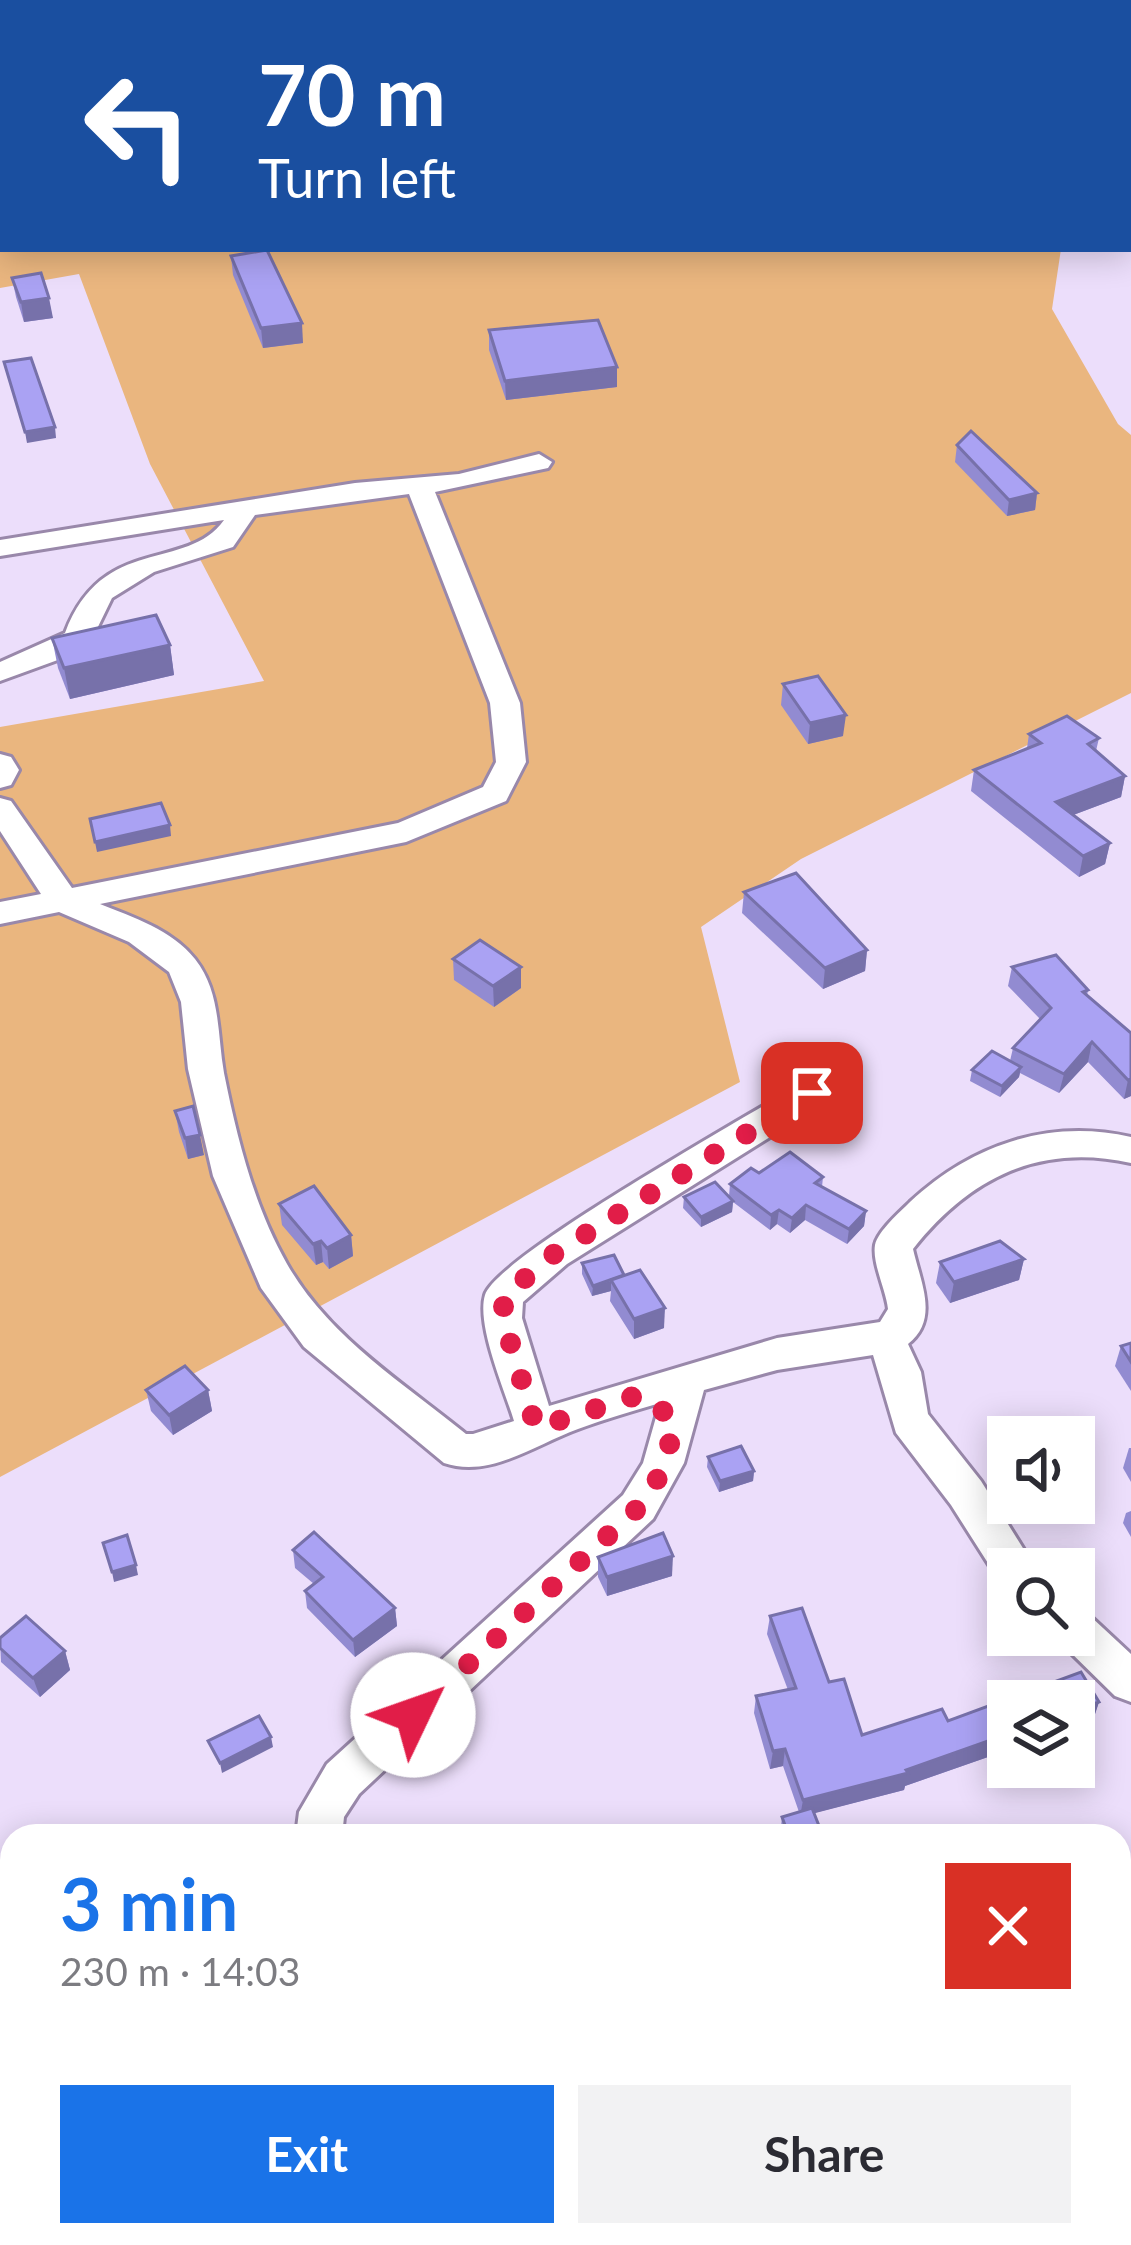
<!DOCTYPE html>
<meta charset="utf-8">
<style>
body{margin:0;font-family:Lato,sans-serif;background:#f2f2f3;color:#2b2b33;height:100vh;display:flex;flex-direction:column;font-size:45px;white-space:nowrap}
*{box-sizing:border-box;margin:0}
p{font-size:39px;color:#7c7c81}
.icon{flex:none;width:66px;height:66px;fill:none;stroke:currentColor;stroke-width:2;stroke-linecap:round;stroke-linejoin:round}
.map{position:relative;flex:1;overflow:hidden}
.sheet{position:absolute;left:0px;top:1824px;width:1131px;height:423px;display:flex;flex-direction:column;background:#fff;border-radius:36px 36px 0 0;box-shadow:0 6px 30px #0003}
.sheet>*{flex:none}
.banner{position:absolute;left:0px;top:0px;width:1131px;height:252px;box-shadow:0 6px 30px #0003;background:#1a4fa0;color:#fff;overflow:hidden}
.tools{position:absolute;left:987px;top:1416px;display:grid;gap:24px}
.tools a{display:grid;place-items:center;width:108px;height:108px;border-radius:0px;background:#fff;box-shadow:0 6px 30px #0003;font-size:60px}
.pin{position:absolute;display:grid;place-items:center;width:102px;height:102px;color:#fff;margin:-51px;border-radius:24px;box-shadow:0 6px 18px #0006}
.me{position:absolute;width:132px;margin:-66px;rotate:48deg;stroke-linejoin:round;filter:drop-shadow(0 0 9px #0008)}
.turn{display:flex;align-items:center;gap:42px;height:252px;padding:0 60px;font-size:54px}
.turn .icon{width:156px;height:156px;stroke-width:2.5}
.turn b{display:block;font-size:84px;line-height:102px}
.round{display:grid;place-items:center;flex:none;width:126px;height:126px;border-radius:0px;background:#f2f2f3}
.overview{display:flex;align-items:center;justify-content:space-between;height:204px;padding:0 60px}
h1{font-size:72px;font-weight:700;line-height:90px;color:#1a73e8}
.cta{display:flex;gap:24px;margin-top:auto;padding:24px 60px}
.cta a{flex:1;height:138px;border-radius:0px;background:#1a73e8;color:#fff;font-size:48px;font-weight:700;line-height:138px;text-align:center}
.cta a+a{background:#f2f2f3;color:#2b2b33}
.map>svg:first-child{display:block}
.green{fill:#eab67f}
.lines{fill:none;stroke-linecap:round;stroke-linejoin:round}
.minor-casing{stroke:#98a;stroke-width:6}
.minor{fill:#fff;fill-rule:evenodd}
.wall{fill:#928bd1}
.shaded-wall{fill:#7771aa}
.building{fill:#aaa2f3;stroke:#7771aa;stroke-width:3}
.route{stroke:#e11d48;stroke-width:21;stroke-dasharray:0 37.8}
</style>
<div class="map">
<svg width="1131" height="2245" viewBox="0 0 1131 2245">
<rect width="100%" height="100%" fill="#ecdefb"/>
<!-- green -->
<polygon class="green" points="0,0 809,0 812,3 3,3 3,249 1061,249 1052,309 1118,424 1131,435 1131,693 801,859 701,927 740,1082 0,1477 0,727 264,681 150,464 79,274 0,288"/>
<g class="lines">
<!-- minor casing -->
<g class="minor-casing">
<g id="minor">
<polygon points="267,0 296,0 298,3 269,3"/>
<polygon points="450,0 485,0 448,3"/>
<polygon points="512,0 557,0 559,3 514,3"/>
<polygon points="950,0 971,0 973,3 952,3"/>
<polygon points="1128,111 1131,112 1131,127 1128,126"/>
<path d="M539 454 552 462 548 468 435 492 520 703 526 762 506 801 406 842 100 904C133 917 172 930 195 959 221 992 217 1033 224 1073 237 1138 254 1206 287 1264 328 1336 403 1383 466 1434H473L514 1421C505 1391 476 1325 485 1295 497 1256 752 1114 800 1084L813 1080 826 1084 831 1093 826 1102 567 1264 523 1302 522 1318 549 1406 777 1338 880 1322 888 1309C886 1290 872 1263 875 1245 878 1231 900 1212 910 1202 971 1145 1049 1118 1131 1137V1163C1040 1143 970 1177 913 1249 920 1281 940 1319 908 1344L921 1372 928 1414 981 1481 1036 1569H1008V1585L1000 1582 951 1505 896 1433 873 1355 777 1370 704 1390 684 1463 653 1519 359 1794 344 1817 342 1836H296L299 1812 327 1764 623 1495 643 1463 660 1403C633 1411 605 1419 578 1429 536 1444 490 1479 444 1463L304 1347 261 1288 213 1176 188 1069 181 1002 169 972 129 942 59 912 0 924V902L41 894 0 831V798L11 801 72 888 398 823 483 787 496 762 490 703 409 494 255 515 233 547 154 572 112 598 93 637 77 653 0 681V662L65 633C103 533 186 573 224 520L0 556V540L355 483 459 474Z"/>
<polygon points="0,754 11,757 19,770 11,785 0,788"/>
<polygon points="1074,1609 1089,1615 1131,1654 1131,1702 1115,1696 1059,1641 1056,1635 1074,1635"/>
<polygon points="12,2101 12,2157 0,2162 0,2106"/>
<polygon points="272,2235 354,2235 355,2245 276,2245"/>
</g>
</g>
<!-- minor -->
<use href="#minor" class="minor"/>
</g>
<!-- wall -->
<g class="wall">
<polygon points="231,256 303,343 263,348 233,275"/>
<polygon points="12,278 53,318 24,322 16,297"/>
<polygon points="489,330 617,367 617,387 506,400 489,350"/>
<polygon points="957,445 1037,493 1035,510 1007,516 955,462"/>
<polygon points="52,638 170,645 174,675 70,699 58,668"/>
<polygon points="783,684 843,736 808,744 781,705"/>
<polygon points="1029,734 1099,738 1096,751 1125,776 1121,797 1073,815 1110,843 1105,864 1079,877 971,791 974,770 1027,748"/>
<polygon points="744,892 867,950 865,971 823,989 742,913"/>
<polygon points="453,959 521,967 521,988 494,1007 454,980"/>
<polygon points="1012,967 1088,990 1087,996 1131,1033 1131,1096 1124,1099 1088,1062 1059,1093 1020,1073 1019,1077 1000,1097 970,1081 972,1070 1010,1061 1013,1048 1040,1019 1008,986"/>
<polygon points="175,1111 204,1155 188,1159 179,1132"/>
<polygon points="759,1173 823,1177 822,1187 866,1211 864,1226 847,1244 805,1220 790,1233 777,1224 770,1230 733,1202 732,1212 701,1227 683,1208 684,1197 729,1196 730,1184"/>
<polygon points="279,1204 351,1235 353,1256 329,1269 323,1262 316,1265 282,1225"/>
<polygon points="1024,1259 1019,1280 950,1303 936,1283 940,1262"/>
<polygon points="582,1263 624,1275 664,1328 634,1339 610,1301 611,1291 592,1296 582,1274"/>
<polygon points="1131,1343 1131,1391 1115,1366 1121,1346"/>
<polygon points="146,1390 208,1390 212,1411 173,1435 151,1411"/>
<polygon points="1129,1448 1131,1448 1131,1482 1123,1468"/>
<polygon points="708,1457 754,1471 753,1481 719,1492 707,1467"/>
<polygon points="1131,1511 1131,1537 1123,1523 1126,1513"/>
<polygon points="293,1550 395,1608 397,1626 355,1657 307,1608 305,1591 314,1584 295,1568"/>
<polygon points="598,1557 672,1576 607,1596 598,1577"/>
<polygon points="802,1608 829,1682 844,1679 862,1735 942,1709 948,1721 1081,1672 1099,1702 1093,1720 1074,1727 1074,1701 1008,1701 1008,1750 905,1786 904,1790 814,1813 823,1836 784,1836 781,1827 782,1817 799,1812 783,1766 770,1769 754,1713 756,1696 788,1690 767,1634 770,1616"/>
<polygon points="0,1638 65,1651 70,1670 40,1697 1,1662"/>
</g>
<!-- shaded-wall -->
<g class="shaded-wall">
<polygon points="49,298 53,318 24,322 21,302"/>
<polygon points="302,323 303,343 263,348 261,328"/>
<polygon points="617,367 617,387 506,400 505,381"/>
<polygon points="55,427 56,438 27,443 25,432"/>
<polygon points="1037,493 1035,510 1007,516 1009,500"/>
<polygon points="170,645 174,675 70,699 64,668"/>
<polygon points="846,715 843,736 808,744 810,723"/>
<polygon points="1125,776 1121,797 1052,823 1056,802"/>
<polygon points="170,825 171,836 97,852 95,842"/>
<polygon points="1110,843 1105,864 1079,877 1083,856"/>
<polygon points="867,950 865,971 823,989 825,968"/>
<polygon points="521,967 521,988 494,1007 493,986"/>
<polygon points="1092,1042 1088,1062 1059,1093 1064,1074"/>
<polygon points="1021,1067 1019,1077 1000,1097 1002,1086"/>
<polygon points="1131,1079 1131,1096 1124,1099 1128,1080"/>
<polygon points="200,1135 204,1155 188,1159 185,1138"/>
<polygon points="733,1201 732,1212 701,1227 701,1217"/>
<polygon points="806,1205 805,1220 790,1233 792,1218"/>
<polygon points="779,1210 777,1224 770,1230 771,1215"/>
<polygon points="866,1211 864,1226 847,1244 849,1229"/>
<polygon points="351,1235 353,1256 329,1269 327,1248"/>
<polygon points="321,1241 323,1262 316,1265 313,1244"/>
<polygon points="1024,1259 1019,1280 950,1303 954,1282"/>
<polygon points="611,1281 611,1291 592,1296 593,1286"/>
<polygon points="665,1308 664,1328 634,1339 634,1319"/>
<polygon points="208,1390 212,1411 173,1435 169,1415"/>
<polygon points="754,1471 753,1481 719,1492 720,1481"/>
<polygon points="673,1556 672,1576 607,1596 607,1577"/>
<polygon points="136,1565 138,1575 114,1582 112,1572"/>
<polygon points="395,1608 397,1626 355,1657 353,1640"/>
<polygon points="65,1651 70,1670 40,1697 33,1678"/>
<polygon points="1099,1702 1093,1720 1074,1727 1074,1711"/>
<polygon points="1008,1734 1008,1750 905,1786 904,1790 800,1817 803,1800 906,1770"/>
<polygon points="271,1737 273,1747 222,1773 220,1763"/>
<polygon points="785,1749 783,1766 770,1769 773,1751"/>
<polygon points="203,2235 221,2235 212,2245 195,2245"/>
</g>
<!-- building -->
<g class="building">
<polygon points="267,250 302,323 261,328 231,256"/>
<polygon points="41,273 49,298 21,302 12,278"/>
<polygon points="598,320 617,367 505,381 489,330"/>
<polygon points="31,358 55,427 25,432 4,362"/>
<polygon points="971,431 1037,493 1009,500 957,445"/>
<polygon points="156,615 170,645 64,668 52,638"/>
<polygon points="818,676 846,715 810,723 783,684"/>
<polygon points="1067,716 1099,738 1088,744 1125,776 1056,802 1110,843 1083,856 974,770 1041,743 1029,734"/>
<polygon points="161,803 170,825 95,842 90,819"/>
<polygon points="796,873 867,950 825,968 744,892"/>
<polygon points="480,940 521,967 493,986 453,959"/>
<polygon points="1056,955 1088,990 1083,992 1131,1033 1131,1079 1128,1080 1092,1042 1064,1074 1013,1048 1051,1008 1012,967"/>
<polygon points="992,1051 1021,1067 1002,1086 972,1070"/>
<polygon points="193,1106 200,1135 185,1138 175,1111"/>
<polygon points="790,1152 823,1177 815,1183 866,1211 849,1229 806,1205 792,1218 779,1210 771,1215 730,1184 751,1168 759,1173"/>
<polygon points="715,1182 733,1201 701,1217 684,1197"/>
<polygon points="314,1186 351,1235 327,1248 321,1241 313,1244 279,1204"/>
<polygon points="1000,1241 1024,1259 954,1282 940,1262"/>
<polygon points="614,1255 624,1275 593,1286 582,1263"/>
<polygon points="640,1270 665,1308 634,1319 611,1280"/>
<polygon points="1131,1343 1131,1362 1121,1346"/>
<polygon points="185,1366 208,1390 169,1415 146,1390"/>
<polygon points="741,1446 754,1471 720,1481 708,1457"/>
<polygon points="314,1532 395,1608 353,1640 305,1591 323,1577 293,1550"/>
<polygon points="663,1533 673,1556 607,1577 598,1557"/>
<polygon points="127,1535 136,1565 112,1572 103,1543"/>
<polygon points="802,1608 829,1682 844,1679 862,1735 942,1709 948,1721 1081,1672 1099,1702 1074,1711 1074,1701 1008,1701 1008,1734 906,1770 908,1773 803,1800 785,1749 773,1751 756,1696 796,1688 770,1616"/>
<polygon points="26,1616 65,1651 33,1678 0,1648 0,1638"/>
<polygon points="259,1716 271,1737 220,1763 208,1741"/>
<polygon points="812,1808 823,1836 789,1836 782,1817"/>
<polygon points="595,1828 599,1836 575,1836"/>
<polygon points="12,2231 12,2235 56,2235 64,2245 0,2245 0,2241"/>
<polygon points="104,2235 203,2235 195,2245 95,2245"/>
</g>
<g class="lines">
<!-- route -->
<path class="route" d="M413 1715 638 1508C661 1479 670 1456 673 1419L641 1394 536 1428 503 1318 504 1296 554 1254 812 1093"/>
</g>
</svg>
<div class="tools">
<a><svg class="icon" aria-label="sound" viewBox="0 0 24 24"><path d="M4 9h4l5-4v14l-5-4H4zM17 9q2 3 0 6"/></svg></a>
<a><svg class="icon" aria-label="search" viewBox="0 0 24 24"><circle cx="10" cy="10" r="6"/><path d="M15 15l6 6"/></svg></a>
<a><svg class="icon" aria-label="layers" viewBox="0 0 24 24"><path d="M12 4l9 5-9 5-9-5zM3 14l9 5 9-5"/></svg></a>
</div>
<div class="pin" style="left:812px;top:1093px;background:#d93025"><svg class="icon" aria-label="arrive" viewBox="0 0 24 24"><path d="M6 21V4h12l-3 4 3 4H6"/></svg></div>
<svg class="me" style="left:413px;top:1715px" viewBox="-20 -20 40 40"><circle r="19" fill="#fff"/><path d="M0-13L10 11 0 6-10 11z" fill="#e11d48"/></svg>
<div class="banner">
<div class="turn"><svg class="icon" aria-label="left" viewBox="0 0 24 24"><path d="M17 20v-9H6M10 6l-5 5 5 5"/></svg><div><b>70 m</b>Turn left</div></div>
</div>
<section class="sheet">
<div class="overview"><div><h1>3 min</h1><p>230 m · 14:03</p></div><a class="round" style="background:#d93025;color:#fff"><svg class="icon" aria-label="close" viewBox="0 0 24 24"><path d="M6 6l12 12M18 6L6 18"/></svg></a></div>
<div class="cta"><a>Exit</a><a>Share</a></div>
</section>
</div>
